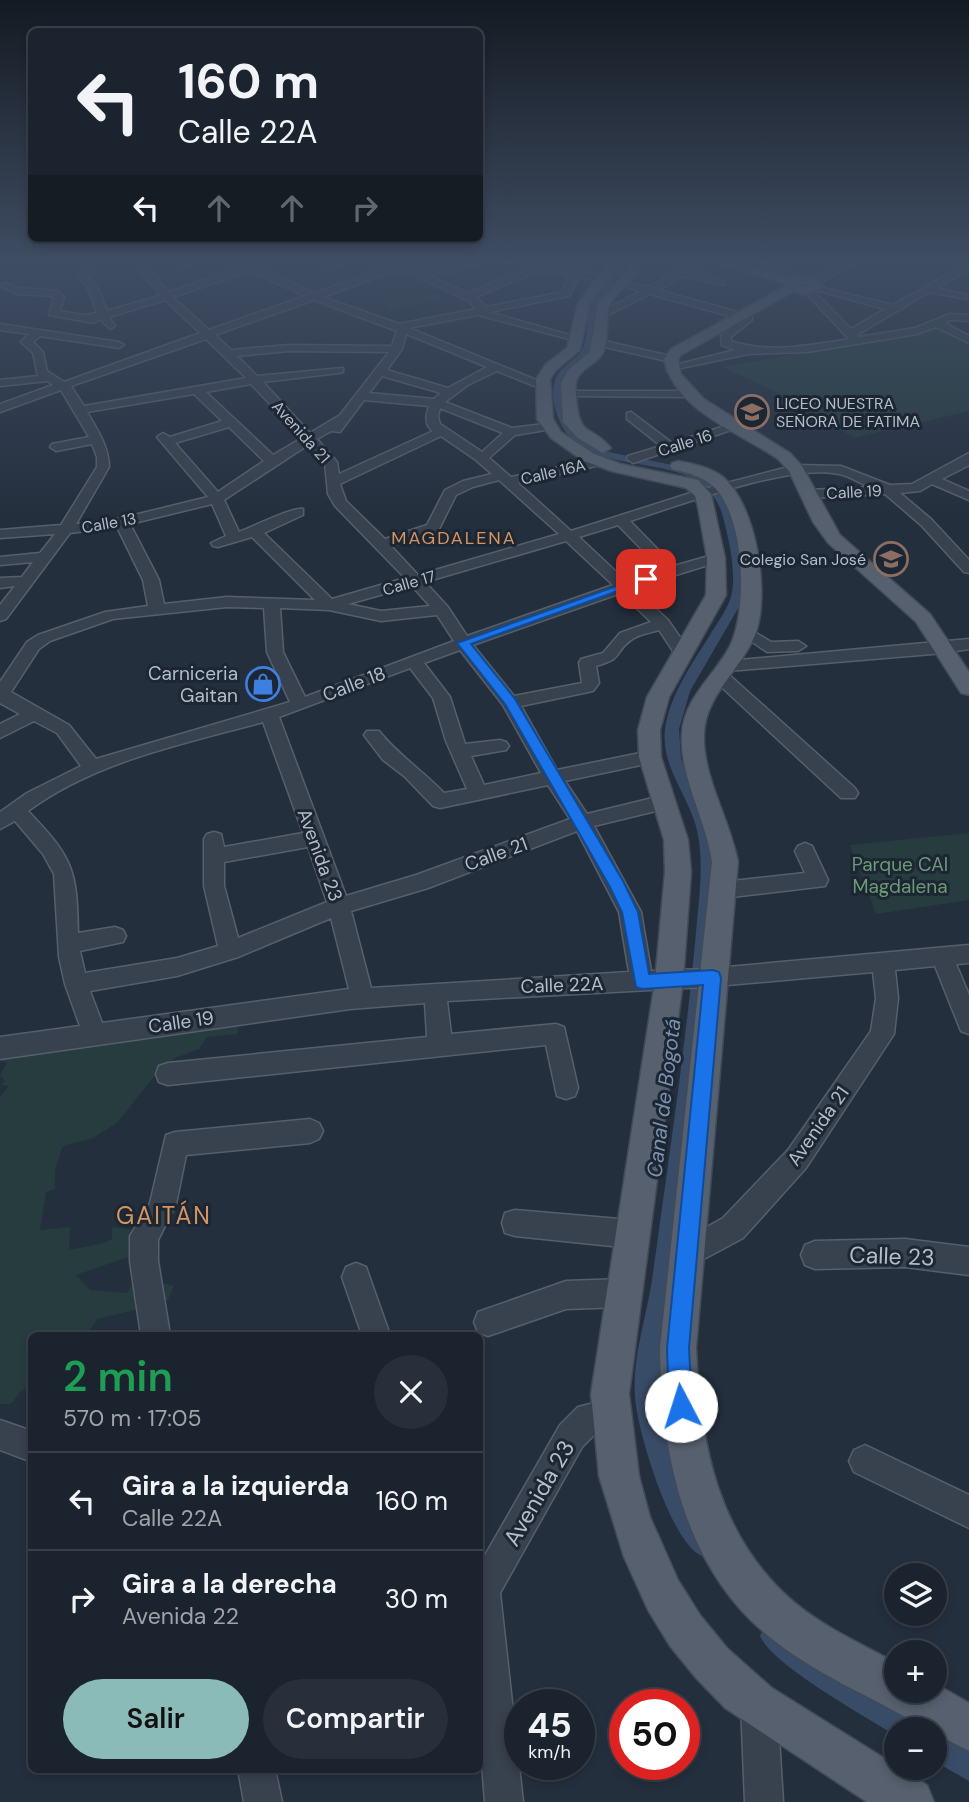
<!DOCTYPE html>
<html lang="es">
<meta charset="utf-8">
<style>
body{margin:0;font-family:"DM Sans",sans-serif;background:#282f3a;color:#f1f3f6;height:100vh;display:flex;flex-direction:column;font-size:26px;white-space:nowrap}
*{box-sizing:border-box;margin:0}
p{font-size:23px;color:#a0a4aa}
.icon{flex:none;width:38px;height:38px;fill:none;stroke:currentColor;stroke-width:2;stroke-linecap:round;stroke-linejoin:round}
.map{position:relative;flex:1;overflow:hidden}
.panel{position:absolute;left:28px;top:1332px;width:455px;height:441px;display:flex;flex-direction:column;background:#1b232e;border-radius:10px;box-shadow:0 4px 10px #0003,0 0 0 2px #39404a}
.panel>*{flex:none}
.guide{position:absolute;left:28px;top:28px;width:455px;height:214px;border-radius:10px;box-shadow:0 4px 10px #0003,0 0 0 2px #39404a;background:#1b232e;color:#f1f3f6;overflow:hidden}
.tools{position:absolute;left:884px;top:1563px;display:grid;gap:14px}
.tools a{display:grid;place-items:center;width:63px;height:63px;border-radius:50%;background:#1b232e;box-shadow:0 4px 10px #0003,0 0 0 2px #39404a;font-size:35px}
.speed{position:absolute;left:504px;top:1689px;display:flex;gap:14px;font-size:35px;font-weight:700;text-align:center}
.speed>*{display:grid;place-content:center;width:91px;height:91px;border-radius:50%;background:#1b232e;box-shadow:0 4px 10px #0003,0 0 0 2px #39404a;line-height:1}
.speed small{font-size:18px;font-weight:400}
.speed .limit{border:10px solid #d22;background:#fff;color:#111}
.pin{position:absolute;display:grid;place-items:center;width:60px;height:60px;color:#fff;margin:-30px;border-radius:14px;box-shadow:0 4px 10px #0006}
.me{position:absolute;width:77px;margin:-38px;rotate:355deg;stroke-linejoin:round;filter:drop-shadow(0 0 5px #0008)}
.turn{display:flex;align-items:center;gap:24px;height:147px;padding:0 35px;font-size:32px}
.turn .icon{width:91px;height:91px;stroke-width:2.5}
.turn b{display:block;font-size:49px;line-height:60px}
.lanes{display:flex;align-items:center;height:66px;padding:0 35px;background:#0003;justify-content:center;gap:35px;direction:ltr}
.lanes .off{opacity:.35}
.round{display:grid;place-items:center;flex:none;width:74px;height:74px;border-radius:37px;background:#282f3a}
.overview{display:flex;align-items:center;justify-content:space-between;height:119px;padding:0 35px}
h1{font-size:42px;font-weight:600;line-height:52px;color:#1e9e55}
.primary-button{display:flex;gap:14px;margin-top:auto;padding:14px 35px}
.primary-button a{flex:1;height:80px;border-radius:42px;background:#8bbbb9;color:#111;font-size:28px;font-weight:600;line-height:80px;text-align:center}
.primary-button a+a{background:#282f3a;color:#f1f3f6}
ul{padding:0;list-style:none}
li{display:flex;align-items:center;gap:21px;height:98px;padding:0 35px;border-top:2px solid #39404a}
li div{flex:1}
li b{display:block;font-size:26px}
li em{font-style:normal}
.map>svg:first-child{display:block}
.green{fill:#263c3f}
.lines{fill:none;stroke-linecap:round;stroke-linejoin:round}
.canal{fill:#394c67;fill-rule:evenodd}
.minor-casing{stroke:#565f6c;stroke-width:3}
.major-casing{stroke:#414a57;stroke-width:3}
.minor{fill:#38414e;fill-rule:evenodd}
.major{fill:#56606e;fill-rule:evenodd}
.route{fill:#1a73e8;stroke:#114b97;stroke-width:2}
.labels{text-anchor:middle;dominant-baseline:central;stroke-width:6;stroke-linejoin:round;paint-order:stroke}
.far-poi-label{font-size:16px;fill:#b4bcc9;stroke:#1d2633;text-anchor:start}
.far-street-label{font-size:16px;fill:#b4bcc9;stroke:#1d2633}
.far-neighbourhood-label{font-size:18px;letter-spacing:2px;fill:#d59563;stroke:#1d2633}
.poi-label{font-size:19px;fill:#b4bcc9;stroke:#1d2633;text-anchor:end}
.street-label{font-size:19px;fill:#b4bcc9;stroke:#1d2633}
.park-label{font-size:19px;fill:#6b9a76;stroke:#1d2633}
.water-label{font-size:21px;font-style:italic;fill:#7c92b1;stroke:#1d2633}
.near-street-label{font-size:23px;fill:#b4bcc9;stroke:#1d2633}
.near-neighbourhood-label{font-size:24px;letter-spacing:2px;fill:#d59563;stroke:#1d2633}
</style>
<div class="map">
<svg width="969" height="1802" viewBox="0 0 969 1802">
<rect width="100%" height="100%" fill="#242f3e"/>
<!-- green -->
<g class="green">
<polygon points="419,294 441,294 438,297 444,300 406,307 399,303 395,304 399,307 389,309 387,305 376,301"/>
<polygon points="947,327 969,339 969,411 854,438 801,404 723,367"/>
<polygon points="969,833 969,900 876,914 850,845"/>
<polygon points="239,1019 237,1034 207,1037 199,1049 175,1058 155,1075 118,1122 93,1138 63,1146 55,1169 55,1189 46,1192 40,1230 70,1227 69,1250 104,1243 112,1239 112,1227 143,1231 134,1255 76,1275 90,1290 127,1293 137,1277 174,1286 168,1300 154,1302 155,1324 148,1335 144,1332 139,1309 97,1319 87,1335 32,1335 31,1386 21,1391 11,1404 0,1404 0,1097 9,1086 1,1085 5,1081 0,1075 7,1063 2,1061 4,1057"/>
</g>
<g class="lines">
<!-- canal -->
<g class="canal">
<path d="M621 263H628L599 302 590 351 564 380 563 407 572 429 587 443 609 452 687 468 708 478 724 494 733 515 743 572 744 590 740 605 690 691 679 729 681 759 705 811 713 838 715 899 694 1110 657 1393 676 1469 714 1544 711 1553 702 1556C671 1544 637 1430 635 1397 632 1356 648 1313 653 1273 669 1156 687 1039 697 921 700 891 704 856 696 826 686 792 661 766 665 729 670 693 695 660 713 630 720 619 727 609 731 597 737 574 729 540 723 517 703 438 584 490 558 417 554 406 551 393 555 381 559 366 577 361 583 348 588 335 586 318 591 304 596 290 612 275 621 263Z"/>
<path d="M773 1623 782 1627 800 1645 919 1719 923 1729H896V1736C865 1716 773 1666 760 1636L764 1627Z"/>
<polygon points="934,1731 969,1751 969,1781 934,1761"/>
</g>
<!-- minor casing -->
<g class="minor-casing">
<g id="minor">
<path d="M133 263H143L169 292 242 267 236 263H260L259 268 314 293 392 266 389 263H413L408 266C430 276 457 263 482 263L430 276 468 293 532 267 523 263H538L572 271 575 263H585L581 272 608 276 610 278 605 281 578 277 569 296 489 312 580 338V342L478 315 409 328 546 384V388L542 389 497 371 468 385 445 402 512 428 552 423V429L515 435 489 458 511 477 605 458V464L518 483 571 531 700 490 796 465 841 466 890 485 912 484 969 453V465L942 479 969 491V500L932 484 920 491 900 493 931 519 969 560V573L964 572 921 525 885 494 810 498 803 494 810 490 869 487C860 483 849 476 839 474 791 463 680 505 630 521L674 566 716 554 723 558 721 561 634 588 668 620 691 653 689 657H677L659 630C650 633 639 634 631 640 613 653 625 658 596 666L599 683 593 691 521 706 557 770 650 751 656 753 659 757 656 761 650 763 565 781 587 814 665 795 672 797 675 802 672 807 594 826 641 912 651 971 705 969 969 945V963L956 964 969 995V1034L961 1031 935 966 895 970 898 998 894 1034 806 1168 743 1238 689 1267 679 1263 675 1253 679 1243 723 1218 788 1150 871 1031 876 998 873 972 705 987 447 1001 451 1034 556 1024 564 1027 578 1088 575 1096 566 1099 557 1096 546 1045 168 1085 159 1082 156 1074 159 1066 168 1063 427 1037 425 1003 350 1009 0 1059V1037L80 1026 65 984 59 957 54 874 43 854 15 821 0 829V812L27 793 81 766 57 733 34 721 0 738V724L20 714 0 703V682L27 642 38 635 105 612 148 606 143 580 117 527 70 533 6 619 0 621V605L15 586 0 588V578L22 577 33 562 0 565V557L40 553 55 534 0 538V530L61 525 97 467V457L92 444 56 451 50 447 52 444 89 437 61 390 0 412V404L53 385 48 381 0 386V380L38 376 33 353 21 342 29 334 0 330V324L119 342 124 345 119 348 40 336 33 342 43 352 47 371 64 382 200 333 165 300 109 317 115 326 110 329 100 319 94 323 49 315 54 298 52 296 17 294 0 286 5 283 19 288 58 291 64 298 59 311 85 315 97 313 88 288 78 276 87 270 95 272 89 277 98 288 107 311 161 295ZM400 269 469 301 476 309 399 324 323 297ZM541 270 569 276 562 292 486 307 476 297ZM250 271 305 296 209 330 173 297ZM314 300 397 331 392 346 289 345 231 350 215 335ZM406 334 414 337 487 367 448 388 387 370 402 349ZM206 339 246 378 84 406 71 386ZM289 351 389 352 340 415 310 433 263 382 339 373 343 372V368L257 376 237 356ZM382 376 441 393 434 399 369 393ZM251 384 302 438 273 455 206 392ZM194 394 222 421 170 437 163 433 157 437 208 497 122 518 76 524 109 467C109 447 97 429 87 412ZM364 400 429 406C426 415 424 425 433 431L339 474 337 462 317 439 331 431 340 432ZM440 408 503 433 482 452 440 424 438 416ZM229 427 264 461 218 492 175 443ZM441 436 476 460 492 474 463 481 445 490 427 525 385 539 346 501 340 484ZM308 445 325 463 328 494 335 506 405 578 332 599 264 533 303 515V509C292 507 253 527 239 532L224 500ZM499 480 559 534 418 575 391 546 438 531 456 495 473 487ZM212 504 226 536 211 543 213 546 218 547 252 537 315 600 227 597 164 604 159 580 130 524ZM618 525 662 570 626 581 579 537ZM566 541 613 585 467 636 448 607 425 582ZM412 586 430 606 381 611 348 604ZM621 593 651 622 620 633 603 653 581 659 579 663 582 683 514 696 473 645ZM227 607 264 608 267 652 290 702 96 759 69 725 11 692 39 649 50 641 113 619ZM280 608 329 610 381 621 437 615 454 641 305 697 283 652ZM460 650 503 705 541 773 484 785 471 756 506 750 509 746 506 742 500 740 465 744 450 697 424 663ZM410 668 433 698 446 741 467 789 444 793C423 771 398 755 379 731H367L364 735 383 760 404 776 433 806 440 808 548 785 570 819 416 875 346 896 279 717ZM263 722 303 833 224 847 221 834 214 832 207 834 204 839V886L218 946 177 958 85 973 80 951 123 942 126 936 123 930 115 927 78 933C77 869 73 858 28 811 96 761 183 744 263 722ZM577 831 619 912 629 972 371 988 351 911 428 888ZM308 847 327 902 238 938 224 886V862ZM331 918 349 989 102 1023 90 991 177 976 238 957Z"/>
<polygon points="195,263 184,267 179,264 180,263"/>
<polygon points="332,263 347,263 326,269 326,265"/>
<path d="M696 263H708L692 272 724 281V285L684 276 658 290 752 316V320L731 337V341C768 354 811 345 849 339L805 292V288H811L851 329 885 309 815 290V286L893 305 969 263V269L937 288 967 295V299L929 292 857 335 859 337 915 328 950 314 969 315V321L951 320 945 323 969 336V343L936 327 917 334 857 344 807 352 748 354 667 371V367L735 350 722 345 721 336 740 319 650 294 606 316 597 314 640 291 620 285V281L648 287Z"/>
<polygon points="775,263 785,263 799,280 797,282 791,282"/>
<polygon points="843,263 855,263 818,284 810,282"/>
<polygon points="600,340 675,357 677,359 671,362 596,345 595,343"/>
<polygon points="568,391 688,391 694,394 688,397 564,396 564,392"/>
<polygon points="631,412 672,443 737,422 743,426 633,463 627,459 628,456 661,446 627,419 627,413"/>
<polygon points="746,627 771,642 798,641 806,646 798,651 767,652 738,632"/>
<polygon points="969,639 969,649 944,653 728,671 720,666 728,661"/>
<polygon points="720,671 726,672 855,788 858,793 855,798 841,798 714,680 712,676 714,672"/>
<polygon points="805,843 812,846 828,880 825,886 723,898 716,896 713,890 716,884 723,882 805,873 795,851 798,846"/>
<polygon points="310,1119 319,1123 323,1131 319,1139 310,1143 186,1155 176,1204 158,1240 158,1261 170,1335 141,1335 130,1261 130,1236 150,1203 166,1135 175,1132"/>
<polygon points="515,1210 631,1220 641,1224 645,1234 641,1244 631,1248 515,1236 505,1233 502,1223 505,1213"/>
<polygon points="905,1239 969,1247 969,1275 905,1267 815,1269 805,1265 801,1255 805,1245 815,1241"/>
<polygon points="356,1263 366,1267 390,1335 362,1335 342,1277 346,1267"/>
<polygon points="623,1279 633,1283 637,1293 633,1303 623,1307 566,1309 488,1336 478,1332 474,1322 478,1312 566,1281"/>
<polygon points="610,1399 621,1403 625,1414 621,1425 597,1432 582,1447 500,1593 523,1802 485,1802 480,1739 480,1564 560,1425 578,1407"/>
<polygon points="0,1420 32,1431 32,1462 0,1450"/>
<polygon points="865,1445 969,1495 969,1528 854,1472 849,1461 854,1450"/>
<polygon points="759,1687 772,1692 777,1705 783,1802 745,1802 741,1705 746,1692"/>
<polygon points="238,1769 275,1769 282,1802 244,1802"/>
</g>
</g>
<!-- major casing -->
<g class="major-casing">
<g id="major">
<polygon points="608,263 620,263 590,303 580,350 556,370 550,379 553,419 561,432 594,454 621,464 698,480 711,494 725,558 726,595 669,697 660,730 661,757 688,840 691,872 683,981 629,1394 639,1476 650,1517 678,1580 700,1615 727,1648 772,1688 927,1785 934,1802 867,1802 725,1708 696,1678 670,1646 648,1610 624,1557 599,1476 591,1394 655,981 665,872 664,840 639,757 638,730 647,697 706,595 707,558 698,507 695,496 686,488 611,471 582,460 551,438 537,419 536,379 546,364 567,348 578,303"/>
<path d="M629 263H641C637 281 621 287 612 301 604 313 610 335 604 350 600 362 585 366 578 377 574 383 576 391 576 398 580 440 590 423 611 448L603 453 578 438 563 422 561 383 568 370 590 352 598 302 627 272Z"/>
<path d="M715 263H735L789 277 800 275 815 278 825 286 805 295 794 291 681 355 678 359 681 374 704 399 790 453 802 466 840 535 930 614 969 672V695L961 693 916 622 828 543 813 522 789 471 778 459C739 432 675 411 664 359L671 349 784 287 783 283ZM795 283 811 285 805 287Z"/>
<path d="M678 461C694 464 710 467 723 477 756 505 769 589 757 629 746 666 706 692 704 733 702 777 730 819 738 862L696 1348C700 1444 718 1538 795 1603 825 1628 862 1644 896 1663V1690H934V1683L969 1703V1751L934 1733V1729H927C875 1698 813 1674 766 1634 683 1565 661 1451 660 1348L712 862C706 819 679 777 682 733 684 698 715 675 730 646 748 609 745 519 715 488 703 476 688 473 672 469L670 466 672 463Z"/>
</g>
</g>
<!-- minor -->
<use href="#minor" class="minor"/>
<!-- major -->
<use href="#major" class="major"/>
</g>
<!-- sky -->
<linearGradient id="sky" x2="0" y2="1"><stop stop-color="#141a22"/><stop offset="0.51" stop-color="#3f4d63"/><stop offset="1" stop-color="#3f4d63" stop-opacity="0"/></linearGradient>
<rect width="969" height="515" fill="url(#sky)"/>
<!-- route -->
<polygon class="route" points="642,577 651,579 471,644 515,699 623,881 638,912 649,974 713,970 719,972 721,978 689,1348 692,1406 689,1414 681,1417 673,1414 669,1406 667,1348 703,985 642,989 636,987 622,912 610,887 505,704 457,643"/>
<!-- icons -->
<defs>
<g id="school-ring" transform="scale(1.75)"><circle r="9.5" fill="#1d2633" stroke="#8d6e63" stroke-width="1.5"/><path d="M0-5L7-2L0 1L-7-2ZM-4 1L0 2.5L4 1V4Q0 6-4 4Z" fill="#8d6e63"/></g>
<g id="shop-ring" transform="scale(1.75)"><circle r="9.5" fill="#1d2633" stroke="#3f7fe0" stroke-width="1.5"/><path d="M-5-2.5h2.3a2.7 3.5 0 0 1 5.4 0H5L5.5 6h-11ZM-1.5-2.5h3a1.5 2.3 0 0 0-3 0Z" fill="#3f7fe0"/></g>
</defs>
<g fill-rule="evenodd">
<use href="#school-ring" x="752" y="412"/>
<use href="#school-ring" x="891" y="559"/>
<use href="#shop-ring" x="263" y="684"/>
</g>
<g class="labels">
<!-- far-poi labels -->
<g class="far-poi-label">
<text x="776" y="403">LICEO NUESTRA<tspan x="776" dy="18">SEÑORA DE FATIMA</tspan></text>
<text x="866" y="559" text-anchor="end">Colegio San José</text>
</g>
<!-- far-street labels -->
<g class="far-street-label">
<text transform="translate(301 432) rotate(48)">Avenida 21</text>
<text transform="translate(685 443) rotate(-18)">Calle 16</text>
<text transform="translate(553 472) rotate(-13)">Calle 16A</text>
<text transform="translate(854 492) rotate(-3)">Calle 19</text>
<text transform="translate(109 523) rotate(-10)">Calle 13</text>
<text transform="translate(409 583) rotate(-16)">Calle 17</text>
</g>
<!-- far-neighbourhood labels -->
<g class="far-neighbourhood-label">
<text x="454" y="538">MAGDALENA</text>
</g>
<!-- poi labels -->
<g class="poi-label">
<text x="238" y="673">Carniceria<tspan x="238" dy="22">Gaitan</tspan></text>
</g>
<!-- street labels -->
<g class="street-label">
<text transform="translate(354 684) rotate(-21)">Calle 18</text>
<text transform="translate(496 854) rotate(-20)">Calle 21</text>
<text transform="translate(320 855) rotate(70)">Avenida 23</text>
<text transform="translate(562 985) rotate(-2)">Calle 22A</text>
<text transform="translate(181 1022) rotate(-8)">Calle 19</text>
<text transform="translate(818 1126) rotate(-55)">Avenida 21</text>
</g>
<!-- park labels -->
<g class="park-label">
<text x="900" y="864">Parque CAI<tspan x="900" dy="22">Magdalena</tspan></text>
</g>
<!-- water labels -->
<g class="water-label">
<text transform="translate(664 1098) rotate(-83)">Canal de Bogotá</text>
</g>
<!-- near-street labels -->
<g class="near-street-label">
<text transform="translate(892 1256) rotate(2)">Calle 23</text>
<text transform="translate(539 1493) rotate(-60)">Avenida 23</text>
</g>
<!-- near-neighbourhood labels -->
<g class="near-neighbourhood-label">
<text x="164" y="1215">GAITÁN</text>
</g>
</g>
</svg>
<div class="tools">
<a><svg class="icon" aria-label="layers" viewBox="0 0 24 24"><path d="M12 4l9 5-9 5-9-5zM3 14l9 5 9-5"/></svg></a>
<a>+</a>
<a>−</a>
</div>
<div class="speed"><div>45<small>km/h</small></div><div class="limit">50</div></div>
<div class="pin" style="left:646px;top:579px;background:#d93025"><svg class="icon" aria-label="arrive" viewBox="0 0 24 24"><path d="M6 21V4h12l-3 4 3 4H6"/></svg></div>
<svg class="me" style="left:681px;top:1406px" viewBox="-20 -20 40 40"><circle r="19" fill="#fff"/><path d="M0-13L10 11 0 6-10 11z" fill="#1a73e8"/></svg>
<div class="guide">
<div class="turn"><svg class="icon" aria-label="left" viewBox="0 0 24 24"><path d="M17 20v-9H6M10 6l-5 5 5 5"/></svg><div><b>160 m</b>Calle 22A</div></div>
<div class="lanes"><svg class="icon" aria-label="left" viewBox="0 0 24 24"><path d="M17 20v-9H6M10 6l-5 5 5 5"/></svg><svg class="icon off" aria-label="ahead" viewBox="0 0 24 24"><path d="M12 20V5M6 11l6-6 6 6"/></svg><svg class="icon off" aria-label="ahead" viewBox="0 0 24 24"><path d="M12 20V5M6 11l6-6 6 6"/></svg><svg class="icon off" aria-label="right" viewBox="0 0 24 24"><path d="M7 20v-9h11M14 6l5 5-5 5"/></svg></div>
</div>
<section class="panel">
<div class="overview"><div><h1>2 min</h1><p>570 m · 17:05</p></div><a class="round"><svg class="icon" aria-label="close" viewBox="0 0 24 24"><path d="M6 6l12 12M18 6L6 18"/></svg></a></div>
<ul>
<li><svg class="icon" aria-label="left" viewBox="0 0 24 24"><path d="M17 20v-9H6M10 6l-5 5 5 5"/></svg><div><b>Gira a la izquierda</b><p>Calle 22A</p></div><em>160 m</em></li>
<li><svg class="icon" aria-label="right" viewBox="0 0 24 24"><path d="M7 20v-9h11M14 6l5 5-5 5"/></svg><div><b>Gira a la derecha</b><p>Avenida 22</p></div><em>30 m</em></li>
</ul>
<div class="primary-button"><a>Salir</a><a>Compartir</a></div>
</section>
</div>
